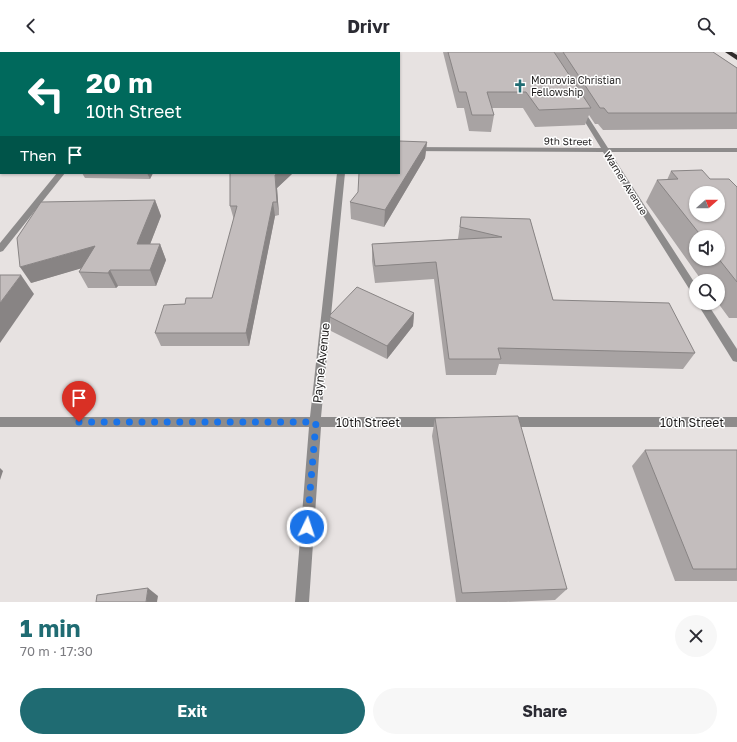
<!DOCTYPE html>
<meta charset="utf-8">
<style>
body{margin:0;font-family:"Golos Text",sans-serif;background:#f7f7f7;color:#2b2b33;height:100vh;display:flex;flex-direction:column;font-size:15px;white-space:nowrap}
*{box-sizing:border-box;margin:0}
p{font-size:13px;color:#7c7c81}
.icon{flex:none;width:22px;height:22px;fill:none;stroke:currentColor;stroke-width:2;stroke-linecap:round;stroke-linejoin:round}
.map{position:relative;height:550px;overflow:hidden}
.side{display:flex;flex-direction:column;background:#fff;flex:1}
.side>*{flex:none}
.guide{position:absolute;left:0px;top:0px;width:400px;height:122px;box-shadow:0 1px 3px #0004;background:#00695c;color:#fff;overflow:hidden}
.needle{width:26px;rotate:69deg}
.fabs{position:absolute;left:689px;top:134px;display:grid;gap:8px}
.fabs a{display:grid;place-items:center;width:36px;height:36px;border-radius:50%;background:#fff;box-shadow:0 1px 3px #0004;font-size:20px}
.pin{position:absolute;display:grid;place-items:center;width:34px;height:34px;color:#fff;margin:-41px -17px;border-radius:50% 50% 50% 0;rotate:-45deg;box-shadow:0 0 4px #0007}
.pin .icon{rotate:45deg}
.me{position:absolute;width:44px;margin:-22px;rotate:4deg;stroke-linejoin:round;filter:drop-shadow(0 0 3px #0008)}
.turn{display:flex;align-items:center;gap:14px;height:84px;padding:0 20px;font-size:18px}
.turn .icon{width:52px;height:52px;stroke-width:2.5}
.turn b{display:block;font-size:28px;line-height:34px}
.then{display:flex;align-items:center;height:38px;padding:0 20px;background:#0003;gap:8px;font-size:15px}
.round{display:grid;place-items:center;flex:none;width:42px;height:42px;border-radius:21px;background:#f7f7f7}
.headline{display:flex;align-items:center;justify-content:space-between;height:68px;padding:0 20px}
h1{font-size:24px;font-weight:700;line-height:30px;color:#1f6b72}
.action{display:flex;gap:8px;margin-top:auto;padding:8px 20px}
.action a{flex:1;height:46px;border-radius:24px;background:#1f6b72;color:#fff;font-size:16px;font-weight:700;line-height:46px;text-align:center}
.action a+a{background:#f7f7f7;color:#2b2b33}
header{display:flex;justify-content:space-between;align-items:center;height:52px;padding:0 20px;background:#fff;font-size:18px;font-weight:700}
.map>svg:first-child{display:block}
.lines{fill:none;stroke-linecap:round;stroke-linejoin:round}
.street{fill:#8d8b8b;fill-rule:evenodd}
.highway{fill:#302c2c;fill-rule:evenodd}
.wall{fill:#a8a3a3;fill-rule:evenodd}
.shaded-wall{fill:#888484}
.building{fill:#c3bdbd;stroke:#888484;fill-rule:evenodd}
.route{stroke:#1a73e8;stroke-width:7;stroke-dasharray:0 12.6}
.labels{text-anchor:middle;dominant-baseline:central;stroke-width:3;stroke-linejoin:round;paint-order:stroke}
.far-poi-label{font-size:10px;fill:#1f1d1d;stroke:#fff;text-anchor:start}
.far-street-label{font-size:10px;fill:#1f1d1d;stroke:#fff}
.street-label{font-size:12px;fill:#1f1d1d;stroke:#fff}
</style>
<header><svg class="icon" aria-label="back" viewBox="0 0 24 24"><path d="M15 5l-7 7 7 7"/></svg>Drivr<svg class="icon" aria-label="search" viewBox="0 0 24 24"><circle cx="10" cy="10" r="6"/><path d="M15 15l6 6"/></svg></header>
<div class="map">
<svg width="737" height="550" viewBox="0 0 737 550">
<rect width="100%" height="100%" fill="#e7e2e1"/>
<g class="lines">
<!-- street -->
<g class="street">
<polygon points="149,0 155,0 148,1"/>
<polygon points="580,55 583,57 608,96 737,96 737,100 610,100 696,233 696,244 693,243 603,100 399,99 399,95 601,96 577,57"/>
<rect x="0" y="94" width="1" height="4"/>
<polygon points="57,121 65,121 3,199 0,200 0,191"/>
<polygon points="337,121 345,121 321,365 448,365 452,366 454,370 452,374 448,375 321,375 309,550 295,550 309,375 0,375 0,365 310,365"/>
<polygon points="697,251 707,251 737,297 737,310 733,309"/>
<polygon points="508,365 737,365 737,375 508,375 504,374 502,370 504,366"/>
</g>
<!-- highway -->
<polygon class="highway" points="725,0 732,0 737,3 737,8"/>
</g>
<!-- wall -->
<g class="wall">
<polygon points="0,0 1,1 1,27 0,27"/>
<polygon points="443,0 713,0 737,16 737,77 603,78 598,72 595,72 589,63 585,73 535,75 523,56 492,56 494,63 491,80 469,79 464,56 457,56"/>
<polygon points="427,90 425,106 384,175 351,167 350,150"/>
<path d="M671 119 710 127 737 135V266H729L718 251V229H702L646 150 657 128H667ZM696 185H718V207H696Z"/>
<polygon points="82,121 153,121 150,127 85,126"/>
<polygon points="230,121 293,121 277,136 279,163 275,164 249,294 161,294 155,281 185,252 212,246 234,168 230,154"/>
<polygon points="155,148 161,164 150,192 160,192 166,208 156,234 118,234 116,236 88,236 79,220 81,216 31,231"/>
<polygon points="461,165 530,167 553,248 695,301 683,317 499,312 496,323 446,323 434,227 375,231 372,209 372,192 458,187"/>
<polygon points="414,261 413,274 387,307 331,279 330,265"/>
<polygon points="435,366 567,537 555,548 506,550 456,550 432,384"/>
<polygon points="645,398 737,398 737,529 675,529 632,414"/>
</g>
<!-- shaded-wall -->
<g class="shaded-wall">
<polygon points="98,0 114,0 113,1 97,1"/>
<polygon points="210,0 221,0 220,1 210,1"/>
<polygon points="427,90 425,106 384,175 385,158"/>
<polygon points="147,121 153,121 150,127"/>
<polygon points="278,121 293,121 277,136 279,163 277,150 275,123"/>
<polygon points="155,148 161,164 144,208 137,192"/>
<polygon points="273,150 275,164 249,294 246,281"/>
<polygon points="160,192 166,208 156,234 150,218"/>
<polygon points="95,194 103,210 31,231 20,215"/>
<polygon points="110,218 118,234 116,236 108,221"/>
<polygon points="21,223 34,242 0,291 0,251"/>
<polygon points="414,261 413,274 387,307 387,294"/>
<polygon points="0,416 3,419 0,428"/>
<polygon points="148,536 158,544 157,550 146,550"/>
</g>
<!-- building -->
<g class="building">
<polygon points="0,0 98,0 97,1 1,1 1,16 0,16"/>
<polygon points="169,0 210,0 210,1 168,1"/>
<polygon points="264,0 395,0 395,1 263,1"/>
<polygon points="448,0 554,0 591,56 539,58 526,40 487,40 494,63 472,63 466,40 459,40"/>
<polygon points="563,0 713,0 737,16 737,61 608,61 604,56 600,56"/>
<polygon points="399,89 427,90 385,158 350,150 358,140 359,121 399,121"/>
<path d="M702 118 710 127H729L737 135V230L718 206V185H702L657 128 678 127 671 119ZM696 141H718V163H696Z"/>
<polygon points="230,121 278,121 275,123 277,150 273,150 246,281 155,281 164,253 185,252 186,246 212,246 237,154 230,154"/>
<polygon points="155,148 137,192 160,192 150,218 110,218 108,221 79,220 95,194 20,215 17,186 41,150"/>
<polygon points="461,165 530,167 553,248 669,251 695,301 498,296 501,307 449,307 436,210 375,214 372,192 502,185 460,175"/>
<polygon points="0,223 21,223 0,251"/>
<polygon points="357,235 414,261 387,294 330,265 330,263"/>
<polygon points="518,364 567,537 462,541 435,366"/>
<polygon points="645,398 737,398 737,517 693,517"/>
<polygon points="148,536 146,550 96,550 97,543"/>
</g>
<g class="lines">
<!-- route -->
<polyline class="route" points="79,370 316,370 307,475"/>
</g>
<!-- icons -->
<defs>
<g id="church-bare" transform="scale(1.08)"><path d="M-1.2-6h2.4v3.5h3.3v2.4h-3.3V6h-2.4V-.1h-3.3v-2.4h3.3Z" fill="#1f6b72" stroke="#fff" stroke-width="2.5" paint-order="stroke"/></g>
</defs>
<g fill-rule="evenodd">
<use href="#church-bare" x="520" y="34"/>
</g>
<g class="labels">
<!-- far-poi labels -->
<g class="far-poi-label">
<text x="531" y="28">Monrovia Christian<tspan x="531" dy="12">Fellowship</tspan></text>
</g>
<!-- far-street labels -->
<g class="far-street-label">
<text transform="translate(568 89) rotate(1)">9th Street</text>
<text transform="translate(626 131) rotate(58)">Warner Avenue</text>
</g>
<!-- street labels -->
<g class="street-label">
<text transform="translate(321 311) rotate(-84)">Payne Avenue</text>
<text x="368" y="370">10th Street</text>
<text x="692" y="370">10th Street</text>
</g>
</g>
</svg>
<div class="fabs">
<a><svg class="needle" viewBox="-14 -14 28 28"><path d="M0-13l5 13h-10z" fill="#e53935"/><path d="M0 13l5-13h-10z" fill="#7c7c81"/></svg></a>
<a><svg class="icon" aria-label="sound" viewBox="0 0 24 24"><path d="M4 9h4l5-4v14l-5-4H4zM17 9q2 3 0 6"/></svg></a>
<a><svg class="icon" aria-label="search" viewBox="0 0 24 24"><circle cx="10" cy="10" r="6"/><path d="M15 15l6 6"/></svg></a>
</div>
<div class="pin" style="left:79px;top:370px;background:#d93025"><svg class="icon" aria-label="arrive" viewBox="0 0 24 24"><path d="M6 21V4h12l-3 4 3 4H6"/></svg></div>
<svg class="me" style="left:307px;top:475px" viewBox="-20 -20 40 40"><circle r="17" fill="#1a73e8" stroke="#fff" stroke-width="3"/><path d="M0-11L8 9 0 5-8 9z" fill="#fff"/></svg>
<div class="guide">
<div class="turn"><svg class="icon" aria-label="left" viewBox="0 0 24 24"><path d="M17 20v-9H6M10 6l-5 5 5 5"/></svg><div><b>20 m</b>10th Street</div></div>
<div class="then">Then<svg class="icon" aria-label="arrive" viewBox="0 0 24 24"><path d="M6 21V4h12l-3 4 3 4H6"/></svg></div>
</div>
</div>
<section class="side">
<div class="headline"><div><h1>1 min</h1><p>70 m · 17:30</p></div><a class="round"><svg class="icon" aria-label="close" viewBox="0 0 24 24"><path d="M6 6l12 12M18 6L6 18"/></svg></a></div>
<div class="action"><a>Exit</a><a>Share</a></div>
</section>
